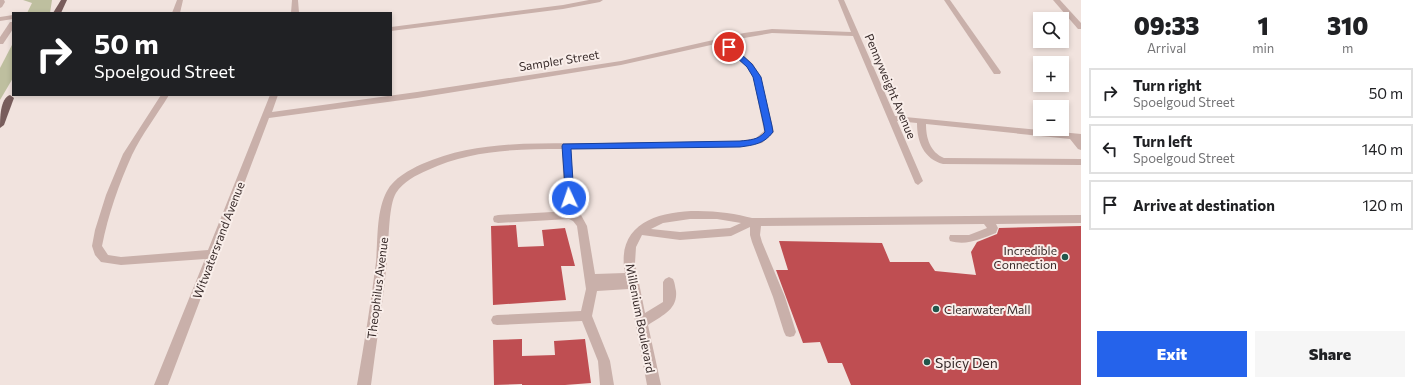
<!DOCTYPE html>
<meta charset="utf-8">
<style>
body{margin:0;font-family:Commissioner,sans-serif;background:#f6f6f6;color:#202124;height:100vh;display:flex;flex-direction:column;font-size:15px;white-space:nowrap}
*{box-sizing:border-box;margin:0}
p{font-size:13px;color:#757577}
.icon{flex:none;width:22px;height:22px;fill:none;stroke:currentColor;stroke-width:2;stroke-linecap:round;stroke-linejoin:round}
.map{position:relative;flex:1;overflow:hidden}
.drawer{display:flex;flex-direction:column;background:#fff;width:340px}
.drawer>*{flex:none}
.guide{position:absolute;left:12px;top:12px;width:380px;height:84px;border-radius:0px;box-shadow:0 2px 6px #0003;background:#202124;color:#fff;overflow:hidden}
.buttons{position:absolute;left:1033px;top:12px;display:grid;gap:8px}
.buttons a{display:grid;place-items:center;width:36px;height:36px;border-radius:0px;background:#fff;box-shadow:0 2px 6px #0003;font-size:20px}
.pin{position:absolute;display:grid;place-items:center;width:34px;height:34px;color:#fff;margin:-17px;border:2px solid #fff;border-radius:50%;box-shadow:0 1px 4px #0007}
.me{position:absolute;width:44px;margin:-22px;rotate:357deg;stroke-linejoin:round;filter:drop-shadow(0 0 3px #0008)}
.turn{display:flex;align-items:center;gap:14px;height:84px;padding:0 16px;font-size:18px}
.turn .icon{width:52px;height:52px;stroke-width:2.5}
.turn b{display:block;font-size:28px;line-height:34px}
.eta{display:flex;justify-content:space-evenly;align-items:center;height:68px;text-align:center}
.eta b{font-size:24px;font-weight:800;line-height:28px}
.cta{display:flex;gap:8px;margin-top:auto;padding:8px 16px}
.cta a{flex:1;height:46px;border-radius:0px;background:#2563eb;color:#fff;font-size:16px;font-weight:800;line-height:46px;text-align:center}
.cta a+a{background:#f6f6f6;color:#202124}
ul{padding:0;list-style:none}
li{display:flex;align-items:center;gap:12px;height:50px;margin:0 8px 6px;padding:0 8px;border:2px solid #e0e0e0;border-radius:0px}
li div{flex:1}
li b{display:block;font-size:15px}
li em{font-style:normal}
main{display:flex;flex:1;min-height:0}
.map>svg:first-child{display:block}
.green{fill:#bebf9f}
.building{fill:#bf4e52}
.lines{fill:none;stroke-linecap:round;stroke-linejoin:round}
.minor{fill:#c9b0aa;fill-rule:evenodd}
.major{fill:#785d5c;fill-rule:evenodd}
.route{fill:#2563eb;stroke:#184099}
.poi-dot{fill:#21564b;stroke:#f9eeea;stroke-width:1.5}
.labels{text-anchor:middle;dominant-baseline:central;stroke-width:4;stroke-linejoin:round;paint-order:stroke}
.street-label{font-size:12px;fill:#372a29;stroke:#f9eeea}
.poi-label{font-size:12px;fill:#372a29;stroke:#f9eeea;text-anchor:end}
.near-poi-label{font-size:14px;fill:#372a29;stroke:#f9eeea;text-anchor:start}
</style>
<main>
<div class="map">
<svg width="1081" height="385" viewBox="0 0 1081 385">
<rect width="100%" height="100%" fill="#f1e3de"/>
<!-- green -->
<g class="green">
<polygon points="23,0 52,0 50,13 27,13 32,3"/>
<polygon points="13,43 13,78 0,100 0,68"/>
</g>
<!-- building -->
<g class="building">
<polygon points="516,225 518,247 544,246 542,230 565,228 575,266 561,266 566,300 493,305 491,226"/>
<polygon points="1081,226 1081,385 851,385 842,363 828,363 820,342 803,343 776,270 788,270 779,241 882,243 890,262 929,262 935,271 976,275 971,252 977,242 997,234 999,228"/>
<polygon points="522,339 522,356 555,355 554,341 585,339 591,383 565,385 522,385 522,384 494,385 493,340"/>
</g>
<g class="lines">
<!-- minor -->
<g class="minor">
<polygon points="0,0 4,0 5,2 2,7 0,8"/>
<polygon points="177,0 183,0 180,13 172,13"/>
<polygon points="292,0 298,0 299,13 291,13"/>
<polygon points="589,0 603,0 600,2 563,9 391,31 391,27 563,5"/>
<path d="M838 0H844L895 116 1081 134V150L1078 149 1070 139 926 124C926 138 930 152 944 158L1081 159V165L943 164C924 159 917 142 917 123L897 121 923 181 918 185 915 183 853 36 772 33 727 41 753 64 761 77 774 132 762 143 740 147 571 149 574 198 573 201H565L564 198 562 149C516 149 470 150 428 170 416 175 403 182 396 193 388 206 389 245 387 262 383 303 376 344 371 385H357C364 344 371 303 376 262 378 240 376 211 387 191 394 178 409 170 422 164 479 139 540 144 601 143 647 142 694 142 740 141L756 138 764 131 753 77 747 67 720 43 621 65 417 98 269 118 168 385H154L205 259 121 265 101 262 95 255 92 246 95 230 106 195 123 154 161 95H169C157 115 142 134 132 155 119 184 108 215 102 246L108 255 121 257 208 250 270 95H278L272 112 417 92 621 61 744 33 772 29 851 32Z"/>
<polygon points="944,0 950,0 1001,72 1000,74 994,74"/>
<polygon points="1053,0 1060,0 1081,23 1081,29 1078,29"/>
<polygon points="13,15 13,19 0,21 0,17"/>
<polygon points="10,22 13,22 13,29 3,44 0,44 0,37"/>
<path d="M570 211 581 215 587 226 595 274 625 273C611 201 708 206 752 218L1081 215V223L996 224 998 228 996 233C980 239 967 246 950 241L949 238 950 235H969L987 228 984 224 761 226 760 235 762 242 785 297 796 332 794 336 790 337 786 336 784 332 773 297 752 242 750 235V227L731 236 680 240 642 235 636 247 635 263 645 313 663 302V282L665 279 669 277 673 279C675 283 675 287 676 291 678 310 661 316 648 325L661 385H647L629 289 597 291 592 316 610 361 614 385H600L598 361 582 321 497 325 493 324 491 320 493 316 497 315 581 311 586 289 577 226 573 221 569 219 498 223 494 222 493 219 494 216 498 215ZM690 219H717L741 223 730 228 680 232 651 229 663 223Z"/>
</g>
<!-- major -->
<g class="major">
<polygon points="61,0 67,0 61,13 53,13"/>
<path d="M10 95 14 98 4 125 0 128C0 119 0 98 10 95Z"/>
</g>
</g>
<!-- route -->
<path class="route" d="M726 45H731L752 64 761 77 772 126 773 132C764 144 754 145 740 147L571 149 574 198 572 200H566L562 146 563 144 740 141C750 140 758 140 765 132L764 126 753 77 747 67 726 48Z"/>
<!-- markers -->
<g class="poi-dot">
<circle cx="1065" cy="257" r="4"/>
<circle cx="936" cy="309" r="4"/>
<circle cx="927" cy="362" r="4"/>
</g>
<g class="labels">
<!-- street labels -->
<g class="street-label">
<text transform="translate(559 60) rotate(-9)">Sampler Street</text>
<text transform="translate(891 86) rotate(67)">Pennyweight Avenue</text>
<text transform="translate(218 240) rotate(-69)">Witwatersrand Avenue</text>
<text transform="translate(377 288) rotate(-83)">Theophilus Avenue</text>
<text transform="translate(641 318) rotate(79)">Millenium Boulevard</text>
</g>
<!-- poi labels -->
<g class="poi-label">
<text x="1057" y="250">Incredible<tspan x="1057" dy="14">Connection</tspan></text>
<text x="944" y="309" text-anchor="start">Clearwater Mall</text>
</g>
<!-- near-poi labels -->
<g class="near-poi-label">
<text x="935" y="362">Spicy Den</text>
</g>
</g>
</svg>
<div class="buttons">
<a><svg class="icon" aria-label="search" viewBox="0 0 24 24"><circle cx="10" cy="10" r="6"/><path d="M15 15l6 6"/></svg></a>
<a>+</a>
<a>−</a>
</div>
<div class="pin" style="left:729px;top:47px;background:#d93025"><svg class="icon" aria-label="arrive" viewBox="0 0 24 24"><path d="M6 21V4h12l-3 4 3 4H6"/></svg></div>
<svg class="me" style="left:569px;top:198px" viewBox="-20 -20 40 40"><circle r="17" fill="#2563eb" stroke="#fff" stroke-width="3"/><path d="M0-11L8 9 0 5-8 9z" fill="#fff"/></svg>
<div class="guide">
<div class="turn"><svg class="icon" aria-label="right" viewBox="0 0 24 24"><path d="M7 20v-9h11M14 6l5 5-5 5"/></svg><div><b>50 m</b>Spoelgoud Street</div></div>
</div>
</div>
<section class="drawer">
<div class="eta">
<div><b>09:33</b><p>Arrival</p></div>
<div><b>1</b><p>min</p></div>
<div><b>310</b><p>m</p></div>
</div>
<ul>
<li><svg class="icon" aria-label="right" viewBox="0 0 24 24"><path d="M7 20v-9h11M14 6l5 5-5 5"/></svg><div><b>Turn right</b><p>Spoelgoud Street</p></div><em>50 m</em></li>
<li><svg class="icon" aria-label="left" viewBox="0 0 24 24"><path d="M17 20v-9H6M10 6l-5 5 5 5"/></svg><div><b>Turn left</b><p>Spoelgoud Street</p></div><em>140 m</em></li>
<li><svg class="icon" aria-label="arrive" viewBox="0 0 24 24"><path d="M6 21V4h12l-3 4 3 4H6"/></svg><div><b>Arrive at destination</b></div><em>120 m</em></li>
</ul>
<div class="cta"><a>Exit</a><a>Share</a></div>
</section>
</main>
